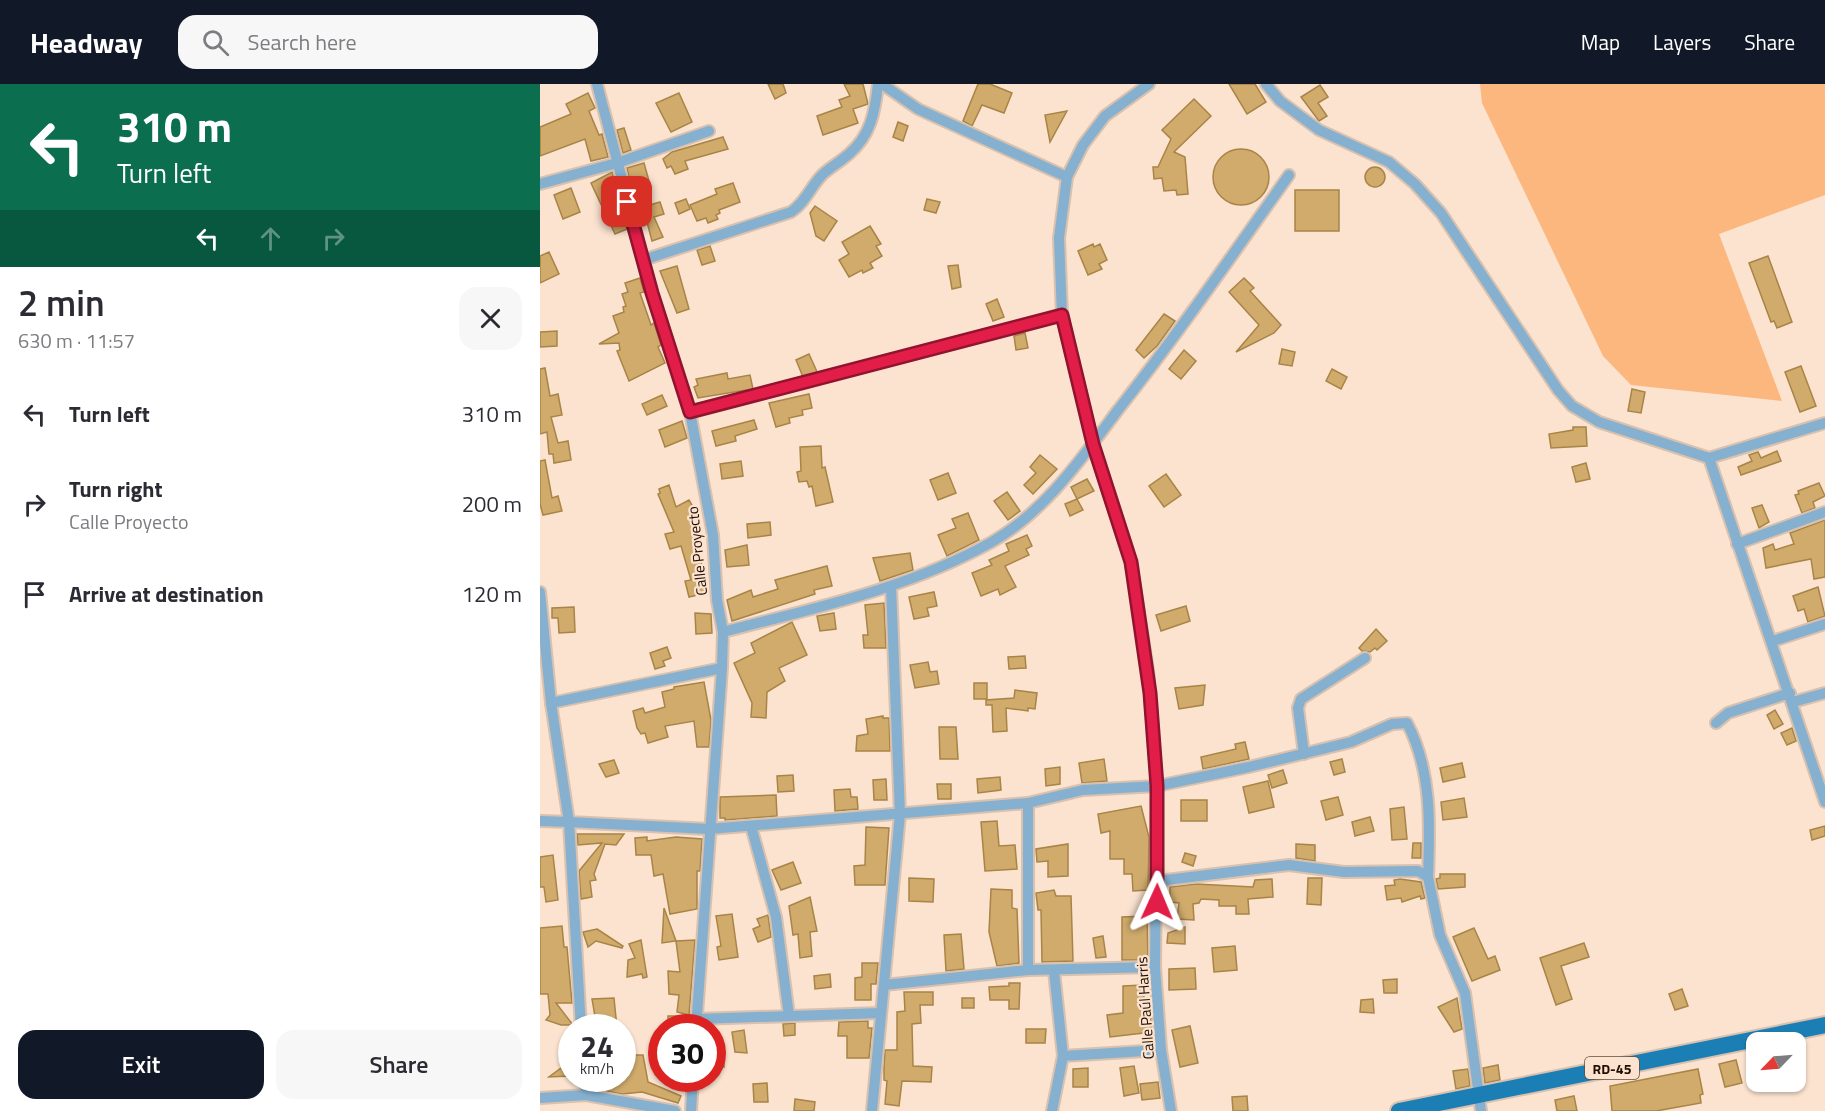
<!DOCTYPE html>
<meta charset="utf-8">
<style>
body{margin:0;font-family:"Titillium Web",sans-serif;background:#f7f7f7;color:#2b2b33;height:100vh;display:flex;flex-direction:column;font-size:22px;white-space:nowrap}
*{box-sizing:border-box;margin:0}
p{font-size:20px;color:#7c7c81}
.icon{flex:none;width:33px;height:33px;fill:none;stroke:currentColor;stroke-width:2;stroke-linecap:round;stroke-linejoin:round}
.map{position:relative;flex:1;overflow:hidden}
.sheet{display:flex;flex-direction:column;background:#fff;width:540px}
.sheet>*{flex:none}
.banner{background:#0b6e4f;color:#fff;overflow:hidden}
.needle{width:39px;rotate:245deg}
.tools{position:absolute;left:1206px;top:948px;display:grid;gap:12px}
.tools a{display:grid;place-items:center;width:60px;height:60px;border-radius:12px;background:#fff;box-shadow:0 2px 4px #0004;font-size:30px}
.speed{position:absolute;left:18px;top:930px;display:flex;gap:12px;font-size:30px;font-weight:700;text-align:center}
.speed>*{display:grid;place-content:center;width:78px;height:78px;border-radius:50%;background:#fff;box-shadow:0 2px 4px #0004;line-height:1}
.speed small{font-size:15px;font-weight:400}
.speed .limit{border:9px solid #d22;background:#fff;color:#111}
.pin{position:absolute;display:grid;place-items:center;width:51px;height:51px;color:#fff;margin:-26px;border-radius:12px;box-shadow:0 3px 9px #0006}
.me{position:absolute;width:66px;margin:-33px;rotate:1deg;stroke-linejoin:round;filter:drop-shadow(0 0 4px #0008)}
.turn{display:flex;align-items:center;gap:21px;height:126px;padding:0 18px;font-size:27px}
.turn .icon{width:78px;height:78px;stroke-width:2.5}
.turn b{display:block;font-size:42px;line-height:51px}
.lanes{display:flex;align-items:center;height:57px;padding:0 18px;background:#0003;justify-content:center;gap:30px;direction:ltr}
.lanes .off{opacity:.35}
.round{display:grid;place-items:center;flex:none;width:63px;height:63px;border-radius:18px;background:#f7f7f7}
.head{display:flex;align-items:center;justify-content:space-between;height:102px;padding:0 18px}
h1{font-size:36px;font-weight:600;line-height:45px}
.button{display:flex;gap:12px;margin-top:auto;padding:12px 18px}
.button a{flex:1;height:69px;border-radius:18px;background:#111827;color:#fff;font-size:24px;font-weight:600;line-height:69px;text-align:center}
.button a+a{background:#f7f7f7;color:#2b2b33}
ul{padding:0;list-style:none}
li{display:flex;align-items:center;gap:18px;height:90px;padding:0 18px}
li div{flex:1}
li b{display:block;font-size:22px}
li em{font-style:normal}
header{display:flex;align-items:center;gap:36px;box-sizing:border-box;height:84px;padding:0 30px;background:#111827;color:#fff}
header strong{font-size:28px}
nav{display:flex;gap:33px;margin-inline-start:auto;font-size:21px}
.search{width:420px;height:54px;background:#f7f7f7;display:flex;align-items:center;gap:15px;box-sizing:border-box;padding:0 21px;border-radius:18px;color:#7c7c81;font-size:22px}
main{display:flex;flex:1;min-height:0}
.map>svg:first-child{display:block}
.green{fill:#fcb77e}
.building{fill:#d0ab6c;stroke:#a88446;stroke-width:1.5}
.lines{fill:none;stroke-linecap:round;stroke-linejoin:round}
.lane-casing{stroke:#d8c1af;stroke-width:8}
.street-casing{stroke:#d8c1af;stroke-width:14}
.primary-casing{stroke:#d8c1af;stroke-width:20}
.lane{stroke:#85b0cf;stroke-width:5}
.street{stroke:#85b0cf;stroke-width:10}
.primary{stroke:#1b7fb6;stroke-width:16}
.route-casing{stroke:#92132f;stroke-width:15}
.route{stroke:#e11d48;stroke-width:10}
.labels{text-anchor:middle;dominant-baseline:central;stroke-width:4.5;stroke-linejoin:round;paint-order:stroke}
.shield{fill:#fbe3d0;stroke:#634e3e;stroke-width:1.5}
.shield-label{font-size:14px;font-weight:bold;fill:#220e00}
.street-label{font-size:15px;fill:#220e00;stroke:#fbe3d0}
</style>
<header>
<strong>Headway</strong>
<div class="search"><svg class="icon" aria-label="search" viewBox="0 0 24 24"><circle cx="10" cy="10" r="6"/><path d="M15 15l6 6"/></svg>Search here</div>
<nav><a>Map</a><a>Layers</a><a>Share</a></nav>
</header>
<main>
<section class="sheet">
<div class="banner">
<div class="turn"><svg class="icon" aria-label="left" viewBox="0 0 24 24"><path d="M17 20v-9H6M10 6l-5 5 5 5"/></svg><div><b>310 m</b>Turn left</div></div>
<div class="lanes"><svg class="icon" aria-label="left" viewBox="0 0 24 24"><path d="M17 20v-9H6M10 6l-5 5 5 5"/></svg><svg class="icon off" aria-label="ahead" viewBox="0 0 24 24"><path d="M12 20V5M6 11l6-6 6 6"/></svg><svg class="icon off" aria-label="right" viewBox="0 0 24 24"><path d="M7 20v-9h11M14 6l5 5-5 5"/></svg></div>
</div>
<div class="head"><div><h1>2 min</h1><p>630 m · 11:57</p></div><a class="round"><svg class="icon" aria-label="close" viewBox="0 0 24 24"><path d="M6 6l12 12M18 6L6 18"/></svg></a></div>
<ul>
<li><svg class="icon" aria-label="left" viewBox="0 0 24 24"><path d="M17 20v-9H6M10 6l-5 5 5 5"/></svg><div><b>Turn left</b></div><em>310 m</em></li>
<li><svg class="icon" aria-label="right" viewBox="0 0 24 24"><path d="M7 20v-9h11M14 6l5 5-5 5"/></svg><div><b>Turn right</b><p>Calle Proyecto</p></div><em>200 m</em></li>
<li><svg class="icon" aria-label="arrive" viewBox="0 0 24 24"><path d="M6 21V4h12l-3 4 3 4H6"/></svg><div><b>Arrive at destination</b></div><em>120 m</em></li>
</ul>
<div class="button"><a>Exit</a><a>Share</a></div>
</section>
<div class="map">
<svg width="1285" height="1027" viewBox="0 0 1285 1027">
<rect width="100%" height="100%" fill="#fbe3d0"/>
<!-- green -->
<polygon class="green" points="940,0 1285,0 1285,111 1179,150 1242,317 1091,301 1063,272 942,19"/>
<!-- building -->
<g class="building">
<polygon points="228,0 243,0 246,9 235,15"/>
<polygon points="304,0 323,0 328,20 313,25 318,39 283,51 277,32 302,23 299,16 310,12"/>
<polygon points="438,0 450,0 472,9 464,29 442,21 432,42 423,37"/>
<polygon points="689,0 715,0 726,18 707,30"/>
<polygon points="780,1 788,13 778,19 787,32 779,37 761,13"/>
<polygon points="48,9 55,24 49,27 59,51 62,50 68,73 51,77 45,55 0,72 0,43 31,30 26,20"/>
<polygon points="139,9 152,38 131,48 116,19"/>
<polygon points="654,15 671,32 634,68 645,73 648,110 637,111 636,106 624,107 622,94 614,95 613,83 618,83 631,55 622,46"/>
<polygon points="527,27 510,58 505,31"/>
<polygon points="358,38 368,42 363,57 353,53"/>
<polygon points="84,44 91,66 83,69 77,46"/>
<polygon points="183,53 188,65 145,77 148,85 135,90 131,82 127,84 123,75 132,68"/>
<circle cx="701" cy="93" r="28"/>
<polygon points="104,79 109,97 91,102 87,84"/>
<circle cx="835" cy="93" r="10"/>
<polygon points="72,88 79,114 74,117 87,145 75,150 51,99"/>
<polygon points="193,99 200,118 179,126 180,129 176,131 178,135 168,139 166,134 157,137 150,121 177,110 175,105"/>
<polygon points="31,104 40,128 23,135 14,111"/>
<rect x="755" y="106" width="44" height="41"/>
<polygon points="146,115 150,125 139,130 135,119"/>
<polygon points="387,115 400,118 396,129 384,126"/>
<polygon points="120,118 124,130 114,133 123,153 112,157 103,123"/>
<polygon points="275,122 297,137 284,157 276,152 270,129"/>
<polygon points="330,142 341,160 336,162 342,172 330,179 333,184 323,189 322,186 309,193 299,176 309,170 302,158"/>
<polygon points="553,160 554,163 560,160 567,176 559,180 562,185 548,191 538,167"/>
<polygon points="170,162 175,177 162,181 157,166"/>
<polygon points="9,168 19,190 0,199 0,172"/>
<polygon points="1228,172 1252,238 1237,244 1234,237 1231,238 1209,179"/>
<polygon points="418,181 421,203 412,205 408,182"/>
<polygon points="137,182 149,225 137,229 120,187"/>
<polygon points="100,194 104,208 100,209 111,241 114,239 121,261 118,263 125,279 89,297 77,267 80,266 79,259 59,260 79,249 73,232 84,228 83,223 86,222 82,210 88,208 85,199"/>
<polygon points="704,194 714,204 710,207 741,241 734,249 696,268 719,241 689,208"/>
<polygon points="457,215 464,233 453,237 446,220"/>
<polygon points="624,230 635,237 617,262 604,274 596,266"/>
<polygon points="17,247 17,262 0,263 0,248"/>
<polygon points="485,249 488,264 476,266 474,252"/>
<polygon points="742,265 755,268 752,282 739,280"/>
<polygon points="644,266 656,277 641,295 629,285"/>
<polygon points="269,270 278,290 263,293 256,276"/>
<polygon points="1261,282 1276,322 1260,328 1245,288"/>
<polygon points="5,284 10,312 18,310 22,331 11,333 18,359 28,357 31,376 14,379 13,370 9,370 7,348 0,350 0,285"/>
<polygon points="792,285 807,293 801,305 786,297"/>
<polygon points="187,289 188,295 210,291 213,305 158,314 154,303 158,301 156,295"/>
<polygon points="1092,305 1105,308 1101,329 1088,327"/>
<polygon points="269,310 272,324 262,326 263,331 249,334 250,339 236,343 229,319"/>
<polygon points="122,311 127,322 107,331 102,320"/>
<polygon points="214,336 217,345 195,352 196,357 176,362 172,347"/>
<polygon points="142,337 147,354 125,363 119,346"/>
<polygon points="1033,343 1046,343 1047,362 1011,364 1009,350 1033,346"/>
<polygon points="281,362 282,384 285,383 293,418 276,422 272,402 269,403 267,397 259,398 257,388 261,387 260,363"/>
<polygon points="1237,367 1241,377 1201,391 1198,383 1212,377 1209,371 1218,368 1221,374"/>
<polygon points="500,371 517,385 493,410 484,401 496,389 490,383"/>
<polygon points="5,376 12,414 18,412 22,427 3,431 0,420 0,377"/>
<polygon points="201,377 203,392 182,395 180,380"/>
<polygon points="1046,379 1050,395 1036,398 1032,383"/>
<polygon points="408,389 416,409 398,416 390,396"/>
<polygon points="626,390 641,411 624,423 609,402"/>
<polygon points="547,395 554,407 537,415 531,403"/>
<polygon points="1279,399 1285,412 1273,418 1275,424 1262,429 1255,411 1259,410 1258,407"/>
<polygon points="129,401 136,423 149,416 156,428 150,431 158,457 166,509 149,513 145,497 151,496 141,462 130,465 125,450 134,448 118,410 120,409 119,405"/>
<polygon points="467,408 480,427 468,436 454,417"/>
<polygon points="537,415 543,426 530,432 525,420"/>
<polygon points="1222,421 1229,438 1219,444 1212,424"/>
<polygon points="428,429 439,456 407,472 398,451 416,444 412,435"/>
<polygon points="1285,436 1285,493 1274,495 1271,475 1226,484 1223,464 1233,460 1235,466 1254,460 1250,449"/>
<polygon points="230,438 231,451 208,454 207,440"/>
<polygon points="487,451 492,462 486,465 489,471 465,482 476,503 460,511 458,505 441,512 432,489 452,481 449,476 469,467 466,460"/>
<polygon points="207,461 209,481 187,483 185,466"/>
<polygon points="370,469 373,486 340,497 333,474"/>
<polygon points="287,482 292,502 274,506 275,510 192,537 187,516 211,506 213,513 238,505 235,496"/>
<polygon points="1278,503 1285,532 1268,538 1264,525 1258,527 1253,512"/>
<polygon points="394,508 397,522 387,524 389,532 374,535 369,513"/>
<polygon points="344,519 346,564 324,564 323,551 328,551 325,521"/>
<polygon points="646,522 650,537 621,547 616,531"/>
<polygon points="34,523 35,548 19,549 18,534 12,534 12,524"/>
<polygon points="155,529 171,530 172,549 156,550"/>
<polygon points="294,529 296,545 280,547 277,532"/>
<polygon points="252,538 267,571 239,584 245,597 227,608 226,634 211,633 212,619 194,579 215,569 211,559"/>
<polygon points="836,545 847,557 837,566 835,564 830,568 822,567 819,564"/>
<polygon points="127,563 131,574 123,577 125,582 115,585 110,569"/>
<polygon points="485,572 486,584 469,585 468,573"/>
<polygon points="388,578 390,588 397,587 399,600 375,604 370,581"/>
<polygon points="164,598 171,636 169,663 157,663 154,637 125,642 128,653 108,659 105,649 101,650 97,644 93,627 103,624 105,629 125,623 122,608 134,605 134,603"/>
<rect x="434" y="599" width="13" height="16"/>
<polygon points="665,601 663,621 639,625 635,604"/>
<polygon points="475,606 497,609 495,625 488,624 488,627 466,624 467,647 453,648 452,621 446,621 446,616 474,614"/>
<polygon points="1235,626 1243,640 1234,645 1227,631"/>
<polygon points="343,632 343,634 349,634 350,667 316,667 317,652 328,650 326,635"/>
<polygon points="399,643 416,643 418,675 400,675"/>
<polygon points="1252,644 1256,657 1247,661 1241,649"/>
<polygon points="705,658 709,675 663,685 661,673 696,665 695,660"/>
<polygon points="564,675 567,697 542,699 539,679"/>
<polygon points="802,675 805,688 794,691 790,678"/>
<polygon points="74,676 79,689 66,693 59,680"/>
<polygon points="922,679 925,693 903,698 900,684"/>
<polygon points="520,683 520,700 506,702 505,685"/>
<polygon points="743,686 747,699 732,704 728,691"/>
<polygon points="253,691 254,707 238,708 237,692"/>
<polygon points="460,693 461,706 438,709 437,695"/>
<polygon points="346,695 347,716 334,716 333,696"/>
<polygon points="728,697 734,723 709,729 703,703"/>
<polygon points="397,700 411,700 411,715 398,715"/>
<polygon points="310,705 311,713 317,713 318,725 295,727 294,706"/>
<polygon points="236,711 237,732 185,736 185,734 180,734 180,713"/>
<polygon points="798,713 803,731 786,736 781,717"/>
<polygon points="924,714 927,733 903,736 901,718"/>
<rect x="641" y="716" width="26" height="21"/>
<polygon points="601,722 609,753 608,806 593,807 592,790 584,790 584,775 570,775 570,747 561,749 558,730"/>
<polygon points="864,723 867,755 852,756 850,725"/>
<polygon points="830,733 834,747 815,752 812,738"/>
<polygon points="457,737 459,762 475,761 477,785 445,787 441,738"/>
<polygon points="1285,742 1285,752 1272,756 1270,746"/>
<polygon points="326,743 349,744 345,801 315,801 314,782 325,781"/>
<polygon points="37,750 84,750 76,761 65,760 54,790 56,796 50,797 52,813 41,815 39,787 62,759 38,761"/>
<polygon points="107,753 107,757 136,753 162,755 160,787 157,787 157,825 130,830 123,790 114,792 111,771 96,771 95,754"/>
<polygon points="873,759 881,759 881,774 872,774"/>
<polygon points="528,760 528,792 508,793 508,777 497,778 496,765"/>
<polygon points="756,760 775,761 775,777 756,774"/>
<polygon points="645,769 656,772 653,782 642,778"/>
<polygon points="13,771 18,816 6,818 4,803 0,803 0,773"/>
<polygon points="253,778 261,799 241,806 232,786"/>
<polygon points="900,790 925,790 925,803 898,805 896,795 900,794"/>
<polygon points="369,794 394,795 393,818 369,817"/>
<polygon points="768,794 782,794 781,821 767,820"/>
<polygon points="732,795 733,813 708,815 709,830 696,830 696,822 679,822 679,816 661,815 659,819 653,820 654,836 637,835 639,819 630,818 630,803 656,800 713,803 715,796"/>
<polygon points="860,795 881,798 885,814 881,815 880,812 862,818 861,814 847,816 845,802 855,801 854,796"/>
<polygon points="451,805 472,806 472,824 477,825 479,879 457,882 449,848"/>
<polygon points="514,806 516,812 531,812 533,877 502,878 501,826 498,826 496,809"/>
<polygon points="270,813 277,847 270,848 272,872 260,874 258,850 253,851 249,822"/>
<polygon points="124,824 136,857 122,859"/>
<polygon points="192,830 198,873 179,876 177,863 181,862 176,832"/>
<polygon points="228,831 231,853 218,858 213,845 220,842 217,835"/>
<polygon points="607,832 608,876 582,876 582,833"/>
<polygon points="22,842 24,863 27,863 32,919 16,919 33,941 21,941 6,936 10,931 8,910 0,910 0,844"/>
<polygon points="645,843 645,860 627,859 628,849"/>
<polygon points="934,844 948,875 955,872 960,886 932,897 913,853"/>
<polygon points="57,845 83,862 82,864 56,857 48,863 43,848"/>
<polygon points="421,850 424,885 406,887 404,851"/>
<polygon points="563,852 566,873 556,874 553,854"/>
<polygon points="101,856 107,893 103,894 102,890 87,893 88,876 95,874 89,860"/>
<polygon points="155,856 149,931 137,928 139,911 129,910 128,887 140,888 136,857"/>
<polygon points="1044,859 1049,873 1021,882 1032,915 1016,921 1000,874"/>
<polygon points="695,862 697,886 674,888 672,864"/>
<polygon points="322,879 338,879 336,900 331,900 331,916 315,916 315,894 322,893"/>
<polygon points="655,884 656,905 629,906 629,885"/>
<polygon points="290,890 291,903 275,905 274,892"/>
<polygon points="857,895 857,909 844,909 843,896"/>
<polygon points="469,899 480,899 479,925 469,925 469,916 450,916 449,903 469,902"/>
<polygon points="603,901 605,926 610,926 612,948 570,953 567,931 583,929 583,902"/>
<polygon points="1142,905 1148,922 1135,926 1129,910"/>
<polygon points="364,908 393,908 393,921 380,921 381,939 372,940 373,982 392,983 391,998 362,997 359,1022 345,1020 347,997 344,996 344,983 345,966 357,966 357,928 365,927"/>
<polygon points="74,914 77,944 57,944 52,915"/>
<rect x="422" y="914" width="12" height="10"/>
<polygon points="917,914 922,945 914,948 898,923"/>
<polygon points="833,915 834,929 820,928 821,916"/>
<polygon points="128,932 141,932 142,941 128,944"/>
<polygon points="328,937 328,944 332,944 329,974 307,974 307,952 298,952 299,938"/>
<polygon points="255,939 255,951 244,952 243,940"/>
<polygon points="650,942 658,979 640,983 632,946"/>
<polygon points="486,945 506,945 505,959 486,959"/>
<polygon points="204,946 207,969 195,968 192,948"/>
<polygon points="172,969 184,969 184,983 172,982"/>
<polygon points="82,971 103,971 108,998 141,1012 138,1019 102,1008 82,1010 56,1005 57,994 82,994"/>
<polygon points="1196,976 1202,999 1185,1003 1179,980"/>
<polygon points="29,978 31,992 9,993"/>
<polygon points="958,981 960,996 945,999 943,984"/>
<polygon points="594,982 599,1009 584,1012 580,984"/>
<polygon points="548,984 548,1003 533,1003 533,985"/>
<polygon points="928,985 930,1002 916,1005 913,987"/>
<polygon points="1158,985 1163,1010 1160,1011 1161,1019 1116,1027 1072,1027 1070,1002"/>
<polygon points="618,998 620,1014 602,1016 600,1000"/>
<polygon points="227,999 228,1018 214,1018 213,1000"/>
<polygon points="707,1012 708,1027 693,1027 692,1013"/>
<polygon points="1034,1012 1037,1027 1017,1027 1015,1016"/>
<polygon points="255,1015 275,1018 274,1027 254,1027"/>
</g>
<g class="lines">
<!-- lane casing -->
<g class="lane-casing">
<polyline id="lane" points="150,328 522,231"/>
</g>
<!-- street casing -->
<g class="street-casing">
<g id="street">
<polyline points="57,0 112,209 150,328 173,451 177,516 183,548 182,584 156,944"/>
<polyline points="342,0 378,25 527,93"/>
<polyline points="609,0 565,32 543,61 527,93 519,154 522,231 553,360 591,479 608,586 617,702 615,883 621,966 631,1027"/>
<polyline points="726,0 740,17 779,46 849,78 875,100 901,129 1018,306 1032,322 1059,338 1169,374 1285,339"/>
<polyline points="0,100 77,79 169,47"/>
<path d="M103 176 251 128C266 118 270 103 283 90 291 83 301 77 309 70 331 51 335 28 338 0"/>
<polyline points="1169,374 1285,718"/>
<polyline points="1197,460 1285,428"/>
<path d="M0 508 11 619 29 738 169 745 488 719 543 706 617 702 709 683 811 658 852 640 867 639C892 686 890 742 888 793"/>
<path d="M183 548C274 524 367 505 450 459 504 429 542 374 578 326 638 250 693 170 749 91"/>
<polyline points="1233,557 1285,540"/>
<polyline points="1253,618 1285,609"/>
<polyline points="11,619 182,584"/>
<polyline points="1176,639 1188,629 1250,609"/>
<polyline points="764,670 758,624 761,615 825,574"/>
<polyline points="0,737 29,738 41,944"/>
<polyline points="211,742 236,833 249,932"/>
<polyline points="618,797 749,781 804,788 878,787 888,793 900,851 925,909 941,1027"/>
<polyline points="488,886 488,719"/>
<polyline points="344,901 488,886 615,883"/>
<polyline points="157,935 341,929"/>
<polyline points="523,972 621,966"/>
<polyline points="45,994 46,1011"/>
<polyline points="0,1014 46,1011 135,1027"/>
<polyline points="151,1027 153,994"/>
<polyline points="332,1027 360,730 351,503"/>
<polyline points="512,1027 523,972 514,887"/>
</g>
</g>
<!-- primary casing -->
<g class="primary-casing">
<polyline id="primary" points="859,1027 1285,941"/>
</g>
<!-- lane -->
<use href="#lane" class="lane"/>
<!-- street -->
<use href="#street" class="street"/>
<!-- primary -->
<use href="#primary" class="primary"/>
</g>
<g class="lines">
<!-- route casing -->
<g class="route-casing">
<polyline id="route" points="87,118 112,209 150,328 522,231 553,360 591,478 610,609 617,702 617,818"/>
</g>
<!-- route -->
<use href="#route" class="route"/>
</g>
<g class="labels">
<!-- shield labels -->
<rect class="shield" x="1045" y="973" width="54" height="22" rx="4.5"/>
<g class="shield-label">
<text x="1072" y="984">RD-45</text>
</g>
<!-- street labels -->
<g class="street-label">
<text transform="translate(157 467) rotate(-96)">Calle Proyecto</text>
<text transform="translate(605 924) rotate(-94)">Calle Paúl Harris</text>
</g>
</g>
</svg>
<div class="tools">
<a><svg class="needle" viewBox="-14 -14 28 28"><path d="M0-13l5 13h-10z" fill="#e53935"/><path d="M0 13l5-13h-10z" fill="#7c7c81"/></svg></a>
</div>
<div class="speed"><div>24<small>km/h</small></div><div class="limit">30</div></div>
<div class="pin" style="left:87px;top:118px;background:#d93025"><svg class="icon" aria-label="arrive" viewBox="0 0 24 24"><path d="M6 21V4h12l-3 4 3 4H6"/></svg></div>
<svg class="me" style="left:617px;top:818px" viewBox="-20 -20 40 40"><path d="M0-17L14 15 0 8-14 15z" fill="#e11d48" stroke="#fff" stroke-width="4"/></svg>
</div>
</main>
